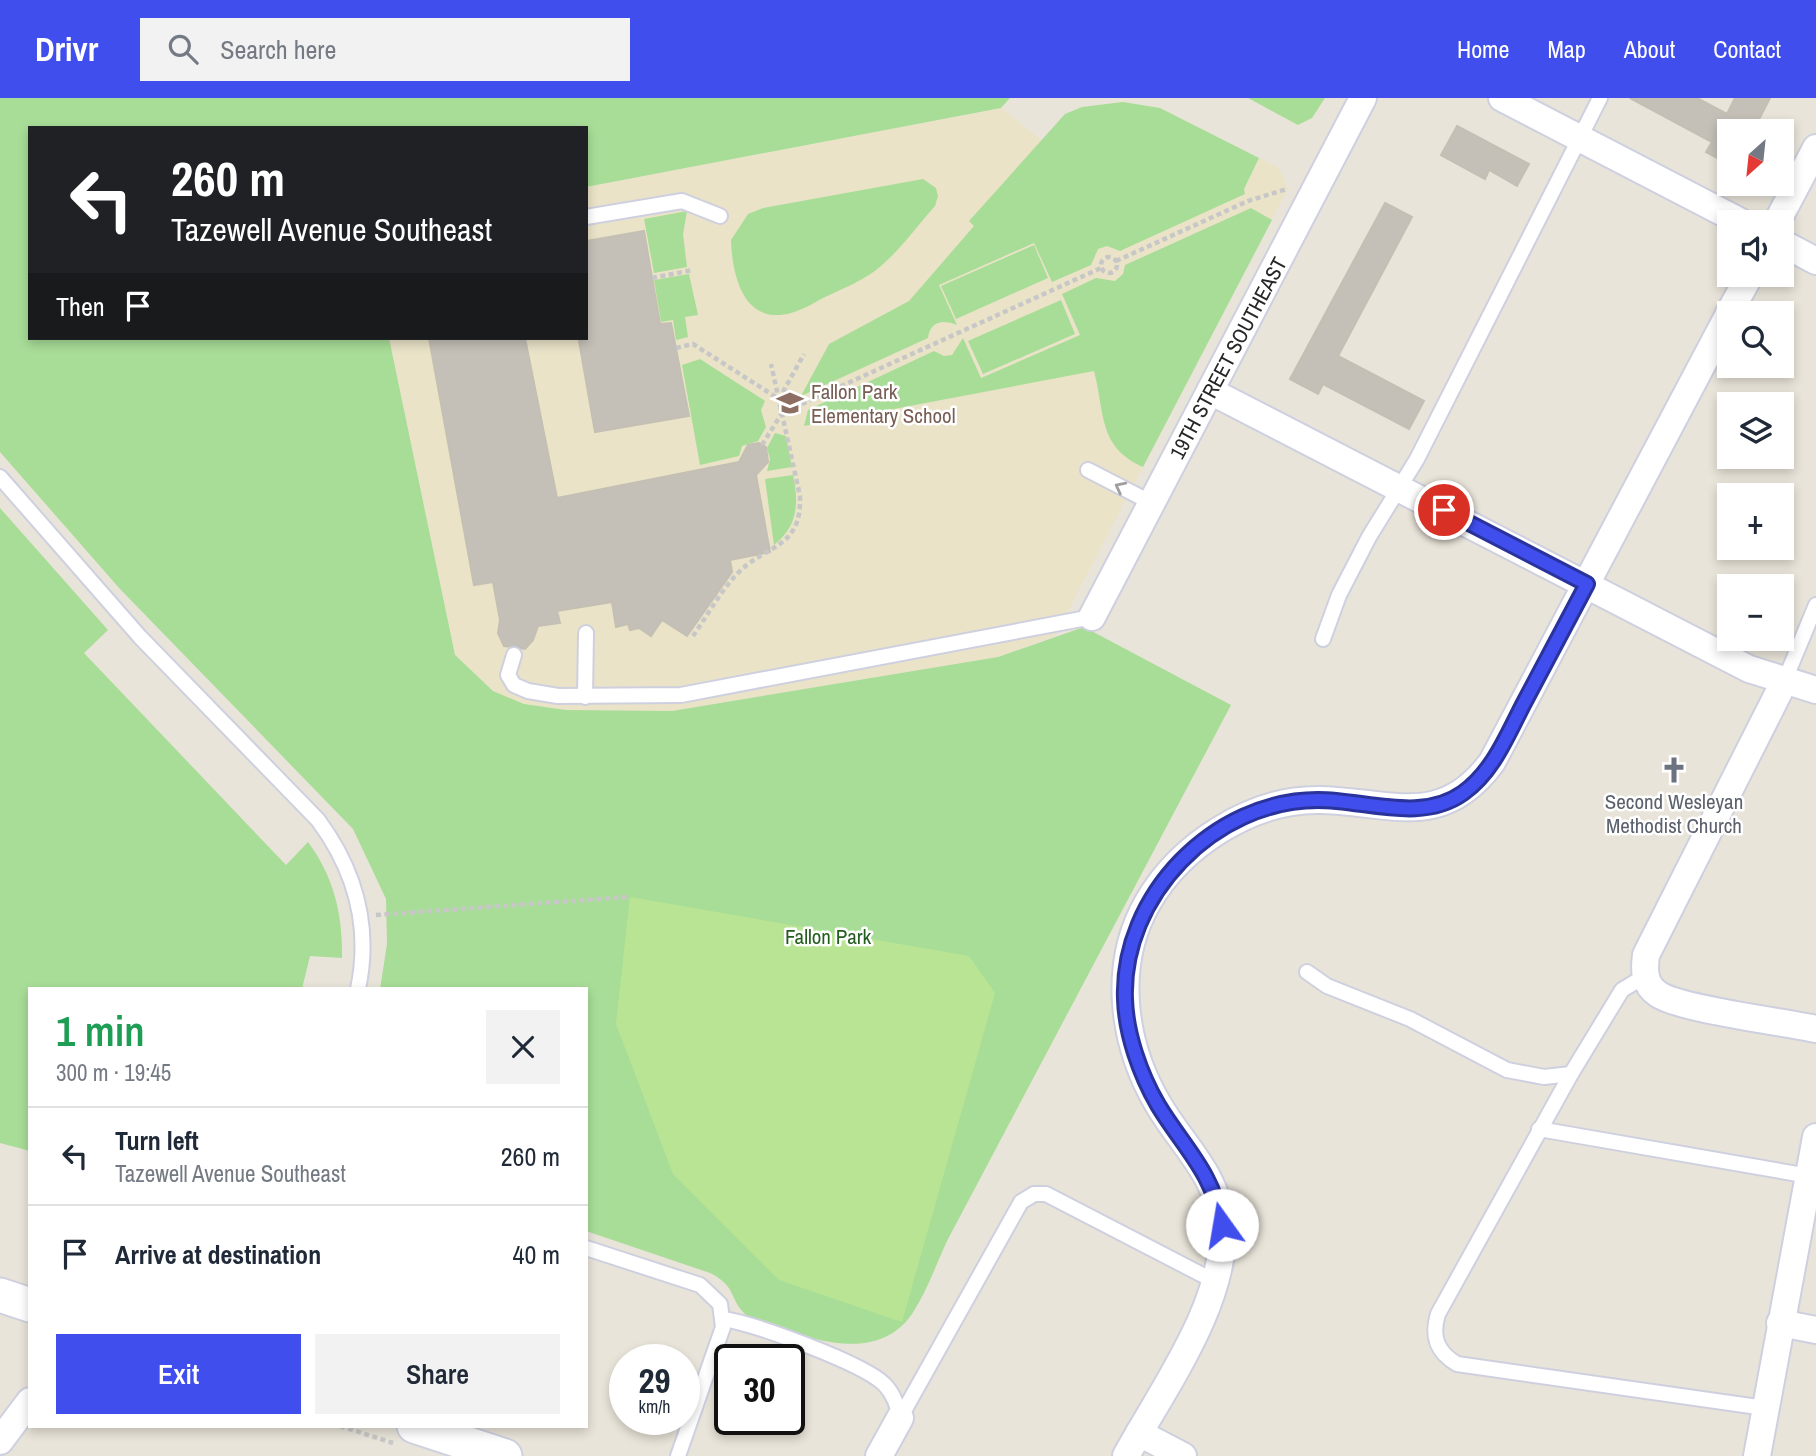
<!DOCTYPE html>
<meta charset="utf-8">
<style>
body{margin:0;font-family:"Archivo Narrow",sans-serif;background:#f2f2f3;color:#1f2937;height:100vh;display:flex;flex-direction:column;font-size:26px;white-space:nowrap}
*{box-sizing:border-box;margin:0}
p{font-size:23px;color:#747a83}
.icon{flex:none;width:38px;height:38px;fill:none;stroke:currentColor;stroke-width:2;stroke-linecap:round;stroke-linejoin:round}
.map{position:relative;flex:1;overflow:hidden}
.sheet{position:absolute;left:28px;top:889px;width:560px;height:441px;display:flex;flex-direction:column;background:#fff;border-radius:0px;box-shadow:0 4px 10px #0003}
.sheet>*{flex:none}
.banner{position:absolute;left:28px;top:28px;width:560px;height:214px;border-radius:0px;box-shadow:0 4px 10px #0003;background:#202124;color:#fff;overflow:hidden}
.needle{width:46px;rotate:207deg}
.buttons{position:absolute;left:1717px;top:21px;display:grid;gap:14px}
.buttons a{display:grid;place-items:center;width:77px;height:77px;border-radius:0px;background:#fff;box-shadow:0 4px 10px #0003;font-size:35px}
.speed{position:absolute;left:609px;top:1246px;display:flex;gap:14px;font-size:35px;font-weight:700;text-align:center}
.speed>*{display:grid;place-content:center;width:91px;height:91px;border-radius:50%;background:#fff;box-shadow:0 4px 10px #0003;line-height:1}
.speed small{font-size:18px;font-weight:400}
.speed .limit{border:4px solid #111;border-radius:10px;background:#fff;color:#111}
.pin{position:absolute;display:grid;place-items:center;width:60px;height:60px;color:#fff;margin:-30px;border:4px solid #fff;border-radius:50%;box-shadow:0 2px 7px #0007}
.me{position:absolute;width:77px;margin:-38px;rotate:347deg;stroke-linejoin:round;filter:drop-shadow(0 0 5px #0008)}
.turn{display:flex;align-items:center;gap:24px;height:147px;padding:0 28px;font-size:32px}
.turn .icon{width:91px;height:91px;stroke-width:2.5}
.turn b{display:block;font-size:49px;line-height:60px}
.then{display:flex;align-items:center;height:66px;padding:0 28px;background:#0003;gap:14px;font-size:26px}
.round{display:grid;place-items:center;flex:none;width:74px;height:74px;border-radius:0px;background:#f2f2f3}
.headline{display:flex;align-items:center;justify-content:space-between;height:119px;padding:0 28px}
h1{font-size:42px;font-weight:600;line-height:52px;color:#1e9e55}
.primary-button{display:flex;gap:14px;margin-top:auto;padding:14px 28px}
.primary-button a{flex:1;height:80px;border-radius:0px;background:#404eee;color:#fff;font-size:28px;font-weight:600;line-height:80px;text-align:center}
.primary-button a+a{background:#f2f2f3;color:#1f2937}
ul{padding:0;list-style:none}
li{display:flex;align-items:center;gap:21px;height:98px;padding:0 28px;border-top:2px solid #e0e1e3}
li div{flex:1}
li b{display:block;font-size:26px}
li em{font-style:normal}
header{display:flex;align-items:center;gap:42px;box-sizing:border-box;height:98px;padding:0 35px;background:#404eee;color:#fff}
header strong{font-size:33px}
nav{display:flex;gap:38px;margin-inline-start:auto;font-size:24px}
.search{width:490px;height:63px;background:#f2f2f3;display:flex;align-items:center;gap:18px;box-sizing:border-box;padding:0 24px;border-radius:0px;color:#747a83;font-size:26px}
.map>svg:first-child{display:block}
.education{fill:#eae3c8}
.green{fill:#a8dd97}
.pitch{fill:#b9e493}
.building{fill:#c4c0b8;stroke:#c4bfb3;stroke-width:2}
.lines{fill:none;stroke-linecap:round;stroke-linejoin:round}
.service-casing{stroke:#ced0df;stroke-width:18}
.minor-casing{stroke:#ced0df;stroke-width:30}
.tertiary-casing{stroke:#ced0df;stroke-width:37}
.path{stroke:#c7c7c7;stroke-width:4.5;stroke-dasharray:5 3.5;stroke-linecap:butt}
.service{stroke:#fff;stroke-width:14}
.minor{stroke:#fff;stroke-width:26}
.tertiary{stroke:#fff;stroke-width:33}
.oneway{stroke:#9e9e9e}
.route-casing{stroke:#2a339b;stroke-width:18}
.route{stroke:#404eee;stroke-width:12}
.labels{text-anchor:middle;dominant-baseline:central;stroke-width:5;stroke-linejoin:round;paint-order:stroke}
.street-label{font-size:21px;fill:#272727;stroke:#fff}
.education-label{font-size:21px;fill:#785e54;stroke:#fff;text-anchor:start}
.worship-label{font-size:21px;fill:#5b616d;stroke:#fff}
.park-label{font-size:21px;fill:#235e1d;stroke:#fff}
</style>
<header>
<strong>Drivr</strong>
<div class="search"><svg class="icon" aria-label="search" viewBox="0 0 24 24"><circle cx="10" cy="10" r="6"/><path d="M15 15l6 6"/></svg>Search here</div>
<nav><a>Home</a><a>Map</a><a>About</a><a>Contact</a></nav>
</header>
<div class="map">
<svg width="1816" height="1358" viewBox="0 0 1816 1358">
<rect width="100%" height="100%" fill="#e9e4d9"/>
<!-- education -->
<polygon class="education" points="1123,4 1160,10 1279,70 1288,91 1055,538 998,559 672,613 566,612 524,606 493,593 455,557 389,240 586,240 586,89 1001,10 1043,43 1065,16 1082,9"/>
<!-- green -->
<g class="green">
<path d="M0 0H1010L1001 10 586 89V30H30V240H389L455 557 493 593 524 606 566 612 672 613 998 559 1084 529 1231 607 947 1143C936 1167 927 1193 912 1216 873 1272 796 1235 747 1218 728 1201 738 1189 710 1175L586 1133V891H380L387 846 386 801 353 731 120 491 0 354Z"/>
<polygon points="1248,0 1325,0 1312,20 1298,27"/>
<path d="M1123 4 1160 10 1259 60 1244 91 1245 96 1120 153 1107 148 1098 151 1091 167 1052 184 1034 145 939 187 957 227C943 221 930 223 928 240L801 298 829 246 909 203 974 128 969 123 1065 16 1082 9Z"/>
<path d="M923 81 936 90 938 98 935 108C917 128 902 150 881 168 865 182 844 190 825 199 814 205 802 212 791 215 744 228 732 178 731 142L748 116 763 110Z"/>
<path d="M1251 110 1272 122 1143 369C1098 349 1105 315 1094 273L804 328 808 312 934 253 944 258 952 257 963 240 981 280 1080 237 1062 196 1096 180 1115 183 1123 176 1125 167Z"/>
<polygon points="687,113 683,136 687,169 654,175 644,121"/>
<polygon points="1034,147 1048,180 956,221 941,188"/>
<polygon points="689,176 698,217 685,219 688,239 676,242 673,222 661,224 654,182"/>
<polygon points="1061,202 1075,236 983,276 968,243"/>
<polygon points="700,261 765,303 761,312 766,329 758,343 742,348 739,358 700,367 682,267"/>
<polygon points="775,335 786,338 792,369 767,373 770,361 767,350"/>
<path d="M793 377C799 405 798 428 774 447L765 381Z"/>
<path d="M0 410 108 532 84 555 286 767 308 744C334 779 343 817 342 860L310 858 302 891H30V1053L0 1045Z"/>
</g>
<!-- pitch -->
<polygon class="pitch" points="630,799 969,858 995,895 902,1224 779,1182 673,1076 616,926"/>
<!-- building -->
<g class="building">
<polygon points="1630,0 1697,0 1727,16 1735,0 1770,0 1754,31 1759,33 1729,33 1729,66 1706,54 1712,44"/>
<polygon points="1457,28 1529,66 1517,88 1489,72 1485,81 1441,57"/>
<polygon points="1385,105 1412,119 1338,258 1424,303 1409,331 1323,286 1318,296 1290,281"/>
<polygon points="644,133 660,226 671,225 689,318 595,334 579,243 586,241 586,143"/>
<polygon points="429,240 525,240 557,400 739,364 748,347 759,345 766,349 768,364 756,377 770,454 730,462 732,474 687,538 662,522 651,538 639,530 630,532 628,526 616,529 612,504 557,513 560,525 538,528 533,542 525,551 504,548 498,535 500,522 493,484 474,487"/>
</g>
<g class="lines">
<!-- service casing -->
<g class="service-casing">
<g id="service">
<polyline points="586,119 682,103 720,118"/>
<polyline points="1088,372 1152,405"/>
<path d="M0 379 140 539 318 722C355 772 371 829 358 891"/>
<polyline points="1323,541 1339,497 1369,439 1417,361 1600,0"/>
<polyline points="514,557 508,577 514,587 528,593 558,598 681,597 1092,519"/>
<polyline points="1784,584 1816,507"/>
<polyline points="585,599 586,535"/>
<polyline points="1307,874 1327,888 1410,921 1507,972 1544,979 1571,976 1622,892 1645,878"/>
<path d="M1571 976 1438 1216C1431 1239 1437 1254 1457 1266L1765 1310"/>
<polyline points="1539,1031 1815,1079"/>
<polyline points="586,1150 700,1187 720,1206 723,1229 678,1358"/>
<path d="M723 1221C756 1226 862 1265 884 1286 894 1296 897 1307 900 1320"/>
<polyline points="900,1320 1021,1104 1034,1096 1046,1096 1216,1184"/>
</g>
</g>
<!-- minor casing -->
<g class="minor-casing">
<g id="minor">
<polyline points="1502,0 1741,124"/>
<polyline points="1777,124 1816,50"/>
<polyline points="1782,145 1816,163"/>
<polyline points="1729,215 1750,177"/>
<polyline points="1210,293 1749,571 1816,592"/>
<polyline points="1092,519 1363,0"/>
<path d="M1784 584 1646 857C1644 872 1644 887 1658 896 1679 911 1784 924 1816 931"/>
<polyline points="1780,1225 1816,1232"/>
<polyline points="1139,1335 1183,1358"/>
<polyline points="0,1343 30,1303"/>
<polyline points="879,1358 900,1320"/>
<path d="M1126 1358C1162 1292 1228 1203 1222 1126 1218 1077 1181 1046 1158 1006 1122 945 1112 866 1148 804 1181 747 1252 701 1319 702 1390 703 1441 733 1492 664L1729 216"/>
<polyline points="1757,1358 1816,1039"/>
</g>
</g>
<!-- tertiary casing -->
<g class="tertiary-casing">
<g id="tertiary">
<polyline points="0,1197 30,1207"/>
<polyline points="414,1328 505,1358"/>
</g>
</g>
<!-- path -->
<g class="path">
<circle cx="1109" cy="167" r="8"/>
<polyline points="1116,163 1248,103 1287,91"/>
<polyline points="652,180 693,172"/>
<polyline points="676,250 693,246 779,301 804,256"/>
<polyline points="762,347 782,315 1101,170"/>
<path d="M693 538C707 518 720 494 737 476 765 446 802 452 800 398L771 266"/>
<polyline points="376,817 627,799"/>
<polyline points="340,1328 393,1345"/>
</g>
<!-- service -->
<use href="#service" class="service"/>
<!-- minor -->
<use href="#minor" class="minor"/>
<!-- tertiary -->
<use href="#tertiary" class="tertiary"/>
</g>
<!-- one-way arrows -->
<defs><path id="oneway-chevron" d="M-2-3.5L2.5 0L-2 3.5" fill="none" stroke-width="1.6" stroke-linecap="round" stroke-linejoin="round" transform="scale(1.75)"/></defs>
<use class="oneway" href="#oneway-chevron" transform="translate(1120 389) rotate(-153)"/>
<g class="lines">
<!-- route casing -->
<g class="route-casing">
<path id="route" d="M1222 1127C1213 1074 1184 1050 1158 1007 1140 976 1126 936 1125 901 1121 798 1214 702 1318 702 1366 702 1421 725 1463 695 1494 673 1508 635 1525 603 1546 564 1566 525 1587 486L1444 412"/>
</g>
<!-- route -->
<use href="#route" class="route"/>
</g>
<!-- icons -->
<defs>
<g id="school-bare" transform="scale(2.1)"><path d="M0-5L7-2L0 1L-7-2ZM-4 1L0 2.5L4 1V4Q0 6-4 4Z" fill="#8d6e63" stroke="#fff" stroke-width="2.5" paint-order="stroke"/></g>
<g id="church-bare" transform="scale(2.1)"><path d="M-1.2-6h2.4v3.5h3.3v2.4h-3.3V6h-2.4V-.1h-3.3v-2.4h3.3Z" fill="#6b7280" stroke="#fff" stroke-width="2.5" paint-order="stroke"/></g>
</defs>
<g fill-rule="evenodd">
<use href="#school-bare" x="790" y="305"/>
<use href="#church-bare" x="1674" y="672"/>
</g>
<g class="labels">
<!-- street labels -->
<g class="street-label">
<text transform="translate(1228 260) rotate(-62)">19TH STREET SOUTHEAST</text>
</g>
<!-- education labels -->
<g class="education-label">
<text x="811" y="293">Fallon Park<tspan x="811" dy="24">Elementary School</tspan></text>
</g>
<!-- worship labels -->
<g class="worship-label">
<text x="1674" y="703">Second Wesleyan<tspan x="1674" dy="24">Methodist Church</tspan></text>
</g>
<!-- park labels -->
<g class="park-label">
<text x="828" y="838">Fallon Park</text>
</g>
</g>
</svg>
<div class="buttons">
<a><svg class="needle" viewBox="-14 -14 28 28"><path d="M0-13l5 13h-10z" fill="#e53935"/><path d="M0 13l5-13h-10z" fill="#747a83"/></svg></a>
<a><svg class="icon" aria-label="sound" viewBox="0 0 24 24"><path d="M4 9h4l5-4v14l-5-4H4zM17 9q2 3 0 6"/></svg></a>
<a><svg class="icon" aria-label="search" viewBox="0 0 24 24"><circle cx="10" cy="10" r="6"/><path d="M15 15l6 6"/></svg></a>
<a><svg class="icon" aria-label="layers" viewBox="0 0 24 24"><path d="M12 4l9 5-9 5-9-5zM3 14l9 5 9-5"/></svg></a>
<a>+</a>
<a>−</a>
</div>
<div class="speed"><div>29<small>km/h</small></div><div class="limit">30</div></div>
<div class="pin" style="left:1444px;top:412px;background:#d93025"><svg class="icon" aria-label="arrive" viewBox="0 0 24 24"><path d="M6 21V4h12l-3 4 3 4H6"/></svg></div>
<svg class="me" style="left:1222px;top:1127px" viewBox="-20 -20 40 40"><circle r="19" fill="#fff"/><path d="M0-13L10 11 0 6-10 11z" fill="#404eee"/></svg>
<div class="banner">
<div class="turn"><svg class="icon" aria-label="left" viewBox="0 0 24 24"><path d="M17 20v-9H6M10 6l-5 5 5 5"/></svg><div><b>260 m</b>Tazewell Avenue Southeast</div></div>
<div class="then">Then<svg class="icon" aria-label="arrive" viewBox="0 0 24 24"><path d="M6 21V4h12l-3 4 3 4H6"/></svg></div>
</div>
<section class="sheet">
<div class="headline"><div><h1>1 min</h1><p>300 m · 19:45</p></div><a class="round"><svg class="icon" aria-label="close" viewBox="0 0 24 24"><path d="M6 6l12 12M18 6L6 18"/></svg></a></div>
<ul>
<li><svg class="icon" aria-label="left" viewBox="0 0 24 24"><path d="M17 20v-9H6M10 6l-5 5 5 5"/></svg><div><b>Turn left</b><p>Tazewell Avenue Southeast</p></div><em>260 m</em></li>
<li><svg class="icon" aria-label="arrive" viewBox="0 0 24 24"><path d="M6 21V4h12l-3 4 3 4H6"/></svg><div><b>Arrive at destination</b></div><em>40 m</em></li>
</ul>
<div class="primary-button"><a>Exit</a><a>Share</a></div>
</section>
</div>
